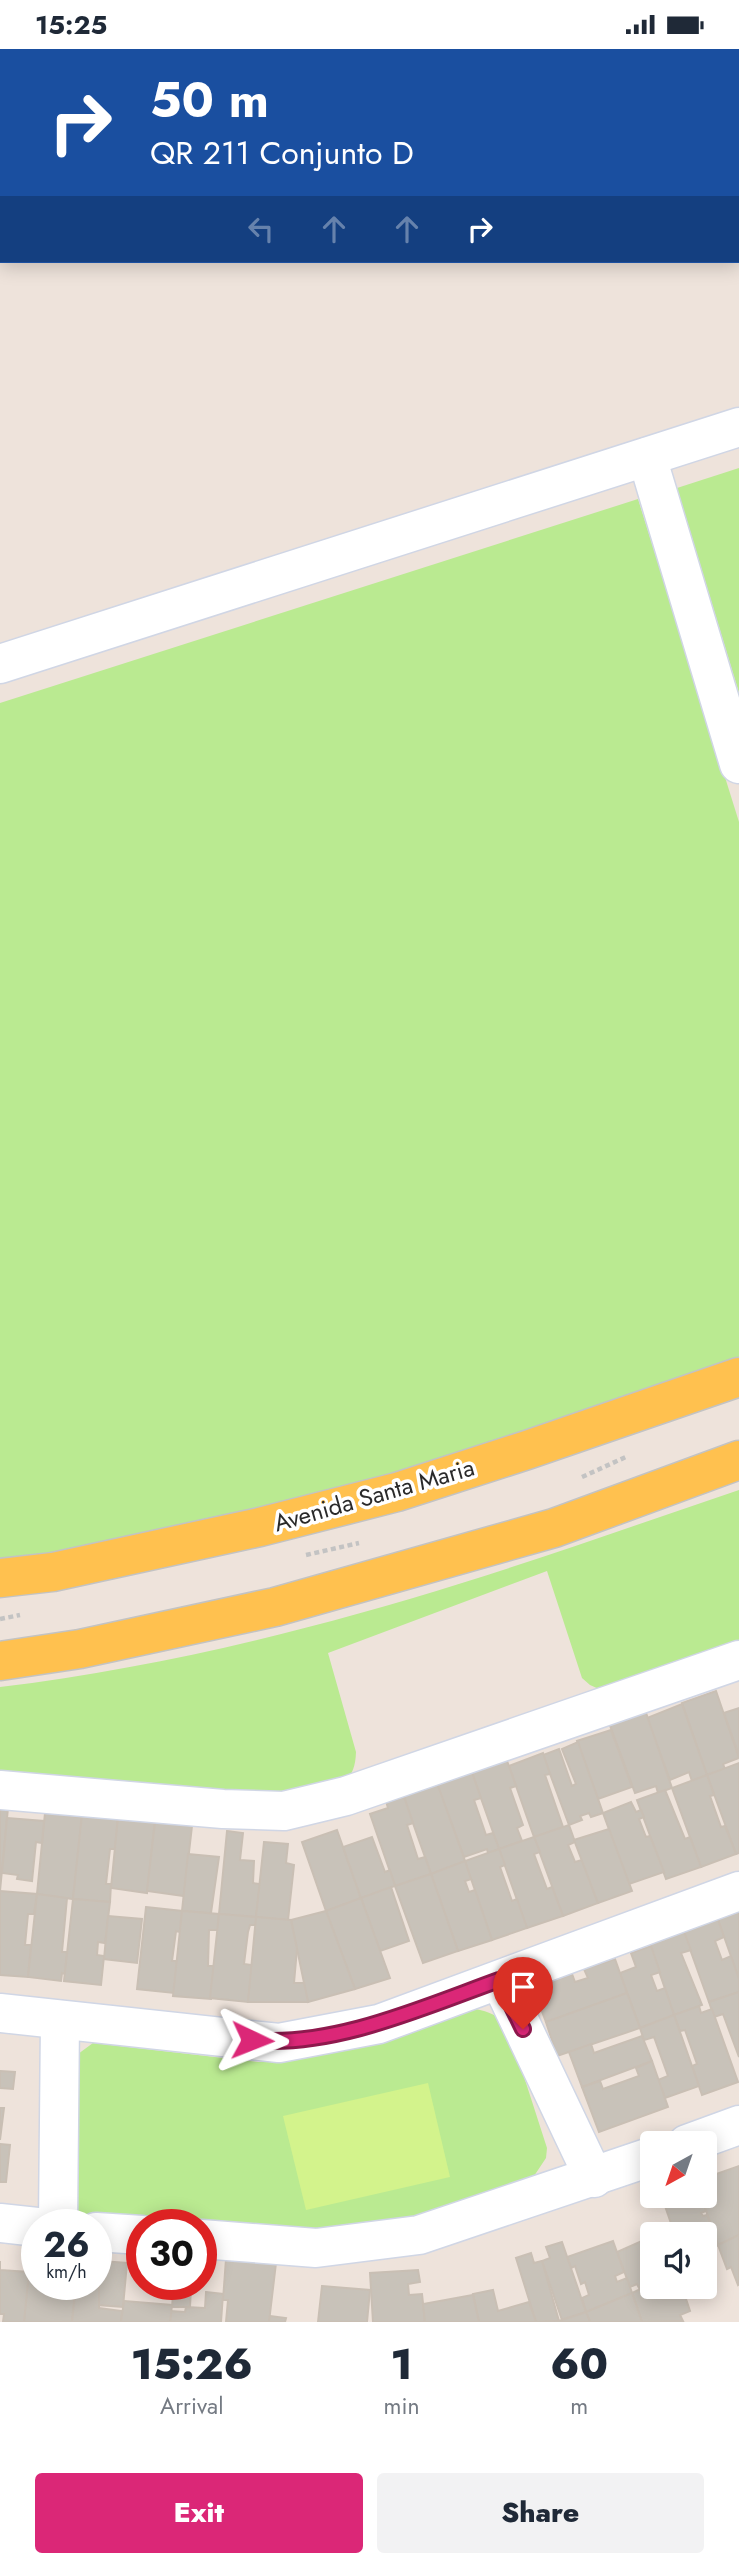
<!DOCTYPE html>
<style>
body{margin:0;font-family:Jost,sans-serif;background:#f2f2f3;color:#1f2937;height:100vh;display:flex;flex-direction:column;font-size:26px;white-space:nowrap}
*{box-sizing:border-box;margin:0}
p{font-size:23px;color:#747a83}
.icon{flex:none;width:38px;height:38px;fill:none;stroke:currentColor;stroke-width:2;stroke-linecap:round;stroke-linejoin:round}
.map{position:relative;height:2273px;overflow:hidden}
.side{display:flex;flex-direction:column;background:#fff;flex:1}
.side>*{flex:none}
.banner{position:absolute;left:0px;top:0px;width:740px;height:214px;box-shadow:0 4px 18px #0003;background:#1a4fa0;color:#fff;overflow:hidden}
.needle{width:46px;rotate:220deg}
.controls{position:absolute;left:640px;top:2082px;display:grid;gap:14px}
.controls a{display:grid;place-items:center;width:77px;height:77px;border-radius:7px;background:#fff;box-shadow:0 4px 18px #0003;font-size:35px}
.speed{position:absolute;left:21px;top:2160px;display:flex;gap:14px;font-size:35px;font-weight:700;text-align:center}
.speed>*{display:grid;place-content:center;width:91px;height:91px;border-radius:50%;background:#fff;box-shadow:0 4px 18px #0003;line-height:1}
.speed small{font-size:18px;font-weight:400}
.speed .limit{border:10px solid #d22;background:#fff;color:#111}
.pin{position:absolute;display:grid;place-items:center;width:60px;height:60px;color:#fff;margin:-72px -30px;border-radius:50% 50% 50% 0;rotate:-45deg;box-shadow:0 0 7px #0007}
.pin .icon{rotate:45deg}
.me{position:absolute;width:77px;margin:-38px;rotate:92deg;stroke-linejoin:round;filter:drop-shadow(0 0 5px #0008)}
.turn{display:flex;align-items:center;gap:24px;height:147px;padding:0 35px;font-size:32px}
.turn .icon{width:91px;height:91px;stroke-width:2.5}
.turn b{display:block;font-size:49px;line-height:60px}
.lanes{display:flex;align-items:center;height:66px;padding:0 35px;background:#0003;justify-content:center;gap:35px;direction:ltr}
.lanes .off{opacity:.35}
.eta{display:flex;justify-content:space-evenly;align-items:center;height:119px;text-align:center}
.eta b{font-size:42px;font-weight:800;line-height:49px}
.button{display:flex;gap:14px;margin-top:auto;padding:14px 35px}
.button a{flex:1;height:80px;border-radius:7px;background:#db2777;color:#fff;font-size:28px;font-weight:800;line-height:80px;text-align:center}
.button a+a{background:#f2f2f3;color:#1f2937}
.status{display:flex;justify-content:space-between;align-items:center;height:49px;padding:0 35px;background:#fff;direction:ltr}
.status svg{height:19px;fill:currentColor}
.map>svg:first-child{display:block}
.green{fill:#baea91}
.pitch{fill:#d3f38c}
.building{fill:#c8c2b9;stroke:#c9bfb4;stroke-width:2}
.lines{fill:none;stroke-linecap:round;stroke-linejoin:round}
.minor-casing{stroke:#d0d6e5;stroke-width:41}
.major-casing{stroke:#c3c3c3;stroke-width:41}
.path{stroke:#c3c3c3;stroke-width:4.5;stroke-dasharray:5 3.5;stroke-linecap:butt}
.minor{stroke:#fff;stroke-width:38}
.major{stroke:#ffc14f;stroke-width:38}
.route-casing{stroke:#8e194d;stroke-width:18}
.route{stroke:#db2777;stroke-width:12}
.labels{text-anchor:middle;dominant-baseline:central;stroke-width:7;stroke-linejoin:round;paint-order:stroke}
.street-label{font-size:24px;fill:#2a2a2a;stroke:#fff}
</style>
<div class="status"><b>15:25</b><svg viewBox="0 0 49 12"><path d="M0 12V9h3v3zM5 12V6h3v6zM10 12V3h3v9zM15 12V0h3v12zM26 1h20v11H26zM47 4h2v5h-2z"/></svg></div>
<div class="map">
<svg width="739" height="2273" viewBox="0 0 739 2273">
<rect width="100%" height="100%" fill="#eee3db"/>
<!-- green -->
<g class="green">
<polygon points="739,419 739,644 677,439"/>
<polygon points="638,450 739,773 739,1314 331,1448 0,1515 0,654"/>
<path d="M739 1441V1597L599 1640 590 1636 582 1629 547 1522 328 1604 356 1703C355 1732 343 1733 320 1748L0 1730V1638C156 1619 312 1581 462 1534 555 1505 647 1472 739 1441Z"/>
<path d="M469 1959C485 1961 495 1965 507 1975L547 2099 546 2109 534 2127 362 2188 201 2175 92 2173 71 2158 78 2005 93 1994 258 2013 293 2011Z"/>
</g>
<!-- pitch -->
<polygon class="pitch" points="428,2034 450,2128 306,2161 283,2067"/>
<!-- building -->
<g class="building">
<polygon points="716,1642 739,1709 723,1715 725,1720 707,1726 682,1654"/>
<polygon points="682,1655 707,1726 692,1732 689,1723 670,1731 647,1669"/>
<polygon points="644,1658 672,1739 658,1744 656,1737 635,1744 608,1671"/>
<polygon points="739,1659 739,1706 724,1664"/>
<polygon points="611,1681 632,1738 598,1750 577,1692"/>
<polygon points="578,1693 603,1764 591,1768 589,1764 580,1767 582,1771 569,1776 543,1706 559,1700 572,1737 576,1735 562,1700"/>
<polygon points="543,1704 550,1725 545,1726 563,1778 534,1788 509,1717"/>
<polygon points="506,1709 516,1737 510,1739 523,1776 517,1779 522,1792 499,1800 471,1721"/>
<polygon points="739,1714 739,1804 736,1805 707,1726"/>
<polygon points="471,1721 481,1749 474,1751 486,1786 493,1784 499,1800 488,1804 487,1800 464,1808 436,1733"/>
<polygon points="707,1726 714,1746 710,1747 721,1778 725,1777 736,1805 701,1818 672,1739"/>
<polygon points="436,1731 465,1812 431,1825 402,1743"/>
<polygon points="665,1741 685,1790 690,1788 701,1818 666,1830 637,1751"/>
<polygon points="403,1745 413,1774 407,1776 418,1810 425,1808 431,1825 395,1837 370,1765 388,1759 386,1752"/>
<polygon points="631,1753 636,1763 641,1761 644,1768 639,1770 646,1788 650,1787 664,1823 629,1835 603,1764"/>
<polygon points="0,1759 8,1759 0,1842"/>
<polygon points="45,1764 82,1768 73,1850 37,1845"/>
<polygon points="82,1765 118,1768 115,1800 110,1800 106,1835 111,1835 110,1853 73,1850"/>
<polygon points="118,1768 155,1772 147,1844 111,1839"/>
<polygon points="7,1769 44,1772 42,1794 36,1793 32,1832 17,1830 18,1826 2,1824"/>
<polygon points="155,1773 192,1777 184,1847 147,1842"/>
<polygon points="569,1776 575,1793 568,1796 575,1813 582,1811 598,1854 563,1867 534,1788"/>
<polygon points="609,1780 632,1842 598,1854 574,1791"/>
<polygon points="337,1781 361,1849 326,1862 302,1793"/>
<polygon points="227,1782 243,1784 240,1811 254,1812 253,1834 260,1835 256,1868 219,1865"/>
<polygon points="372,1788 385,1823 390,1821 395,1837 361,1849 343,1798"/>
<polygon points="534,1788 540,1803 534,1805 547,1840 552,1838 563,1867 527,1879 499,1800"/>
<polygon points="264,1793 288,1795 286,1814 294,1816 288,1871 256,1868"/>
<polygon points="499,1800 505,1816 500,1818 512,1852 517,1850 527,1879 492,1891 465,1812"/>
<polygon points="188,1805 219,1808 211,1864 182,1862"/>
<polygon points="465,1812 471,1830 465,1832 469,1843 475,1841 492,1891 458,1902 431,1825"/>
<polygon points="431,1825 458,1902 423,1914 395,1837"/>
<polygon points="391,1838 409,1892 380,1902 361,1849"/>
<polygon points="0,1842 37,1845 34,1865 28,1865 25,1896 31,1896 28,1928 0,1926"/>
<polygon points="37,1845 67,1849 62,1903 67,1903 65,1925 62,1924 61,1932 28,1928"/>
<polygon points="361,1849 390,1929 355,1940 326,1862"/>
<polygon points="73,1850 110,1853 105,1894 98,1893 97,1906 104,1907 101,1936 64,1932"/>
<polygon points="739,1854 739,1930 715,1862"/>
<polygon points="146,1858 182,1862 180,1883 176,1882 172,1912 177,1912 174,1944 137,1940"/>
<polygon points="182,1862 219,1865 218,1881 209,1881 208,1917 214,1917 211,1950 173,1947"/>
<polygon points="326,1862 355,1940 308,1953 291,1871"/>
<polygon points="715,1862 724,1888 715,1892 722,1911 731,1907 739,1930 739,1943 709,1953 681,1875"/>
<polygon points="219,1865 256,1868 256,1876 250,1876 248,1883 244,1915 252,1916 248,1953 210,1949"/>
<polygon points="108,1867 142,1870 137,1914 104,1910"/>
<polygon points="256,1868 291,1871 297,1900 294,1934 304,1934 308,1953 248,1953"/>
<polygon points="681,1875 691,1901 681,1904 702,1956 674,1966 647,1887"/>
<polygon points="651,1897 660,1923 651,1926 657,1942 665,1939 674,1966 640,1979 620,1924 636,1918 631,1904"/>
<polygon points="615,1910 627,1944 546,1973 533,1939 572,1925 575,1933 588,1929 584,1920"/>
<polygon points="739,1943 739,2008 723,1965 714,1968 709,1953"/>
<polygon points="627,1944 640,1979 557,2007 546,1973"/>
<polygon points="699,1957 701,1964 712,1960 738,2033 702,2046 692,2017 697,2015 685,1981 680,1982 674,1966"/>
<polygon points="674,1966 699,2037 665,2049 658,2031 668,2027 654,1988 644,1991 640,1979"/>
<polygon points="642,1987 652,2012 582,2038 569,2003 591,1995 594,2004"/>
<polygon points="652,2012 668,2058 599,2083 582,2038 600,2032 603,2040 639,2027 636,2019"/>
<polygon points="0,2022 15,2023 13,2040 0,2039"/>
<polygon points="0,2059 4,2059 0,2091"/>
<polygon points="0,2095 10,2096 6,2133 0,2133"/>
<polygon points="739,2117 739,2186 718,2196 701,2147 705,2147 705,2129"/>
<polygon points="664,2147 701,2147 706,2162 701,2164 703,2167 707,2166 718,2196 705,2204 705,2186 675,2186 664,2154 665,2153"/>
<polygon points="739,2186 739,2235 738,2236 731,2218 727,2220 718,2196"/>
<polygon points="653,2187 653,2234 640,2241 637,2235 630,2238 617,2203"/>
<polygon points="31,2192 37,2193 37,2235 76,2235 72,2273 24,2273"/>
<polygon points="613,2192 624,2223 615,2227 617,2233 627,2229 632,2244 586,2263 582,2249 589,2246 585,2233 581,2235 575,2217 571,2219 567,2208"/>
<polygon points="562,2193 586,2263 562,2271 542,2212 550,2209 546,2198"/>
<polygon points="531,2204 534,2214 542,2212 559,2272 536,2273 516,2209"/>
<polygon points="226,2210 276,2214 269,2273 226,2273 228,2251 223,2251"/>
<polygon points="0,2212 0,2221 29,2223 24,2273 3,2273 4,2265 0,2265"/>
<polygon points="101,2212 127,2214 123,2258 97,2256"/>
<polygon points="418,2221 420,2233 408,2235 409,2246 422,2245 425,2273 373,2273 370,2224"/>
<polygon points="653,2234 653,2238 682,2238 690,2262 680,2266 683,2272 642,2273 632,2244"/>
<polygon points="174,2235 197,2235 197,2239 191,2239 190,2258 172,2258"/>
<polygon points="76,2236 99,2238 99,2259 122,2262 121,2273 72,2273"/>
<polygon points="322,2237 370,2241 367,2273 318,2273"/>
<polygon points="493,2241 498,2262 529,2253 536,2273 479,2273 473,2245"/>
<polygon points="206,2243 223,2245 221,2273 170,2273 171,2262 185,2263 186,2258 205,2259"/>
<polygon points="632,2244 642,2273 590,2273 586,2263"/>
<polygon points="473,2246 479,2273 425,2273 423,2255"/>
<polygon points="124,2252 172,2256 170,2273 121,2273"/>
<polygon points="586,2263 590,2273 555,2273 562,2271"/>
<polygon points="270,2267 286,2269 285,2273 269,2273"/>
</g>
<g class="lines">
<!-- minor casing -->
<g class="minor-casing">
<g id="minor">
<polyline points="647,408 739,715"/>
<polyline points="0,615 739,378"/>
<polyline points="0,1741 223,1760 284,1762 346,1747 739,1611"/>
<polyline points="500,1931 594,2129"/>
<polyline points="0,1964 279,1994 379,1975 739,1842"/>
<polyline points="687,2095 739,2076"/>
<polyline points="0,2174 37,2178"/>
<polyline points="58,2175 60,1971"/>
<polyline points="96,2183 142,2186"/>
<polyline points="201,2190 316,2199 419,2186 653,2107"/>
</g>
</g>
<!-- major casing -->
<g class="major-casing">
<g id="major">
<polyline points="0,1529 53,1523 260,1478 397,1443 527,1401 739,1328"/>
<polyline points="0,1612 80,1600 275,1558 554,1479 739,1411"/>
</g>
</g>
<!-- path -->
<g class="path">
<polyline points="582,1428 628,1407"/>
<polyline points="306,1506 359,1494"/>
<polyline points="0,1570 20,1566"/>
</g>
<!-- minor -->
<use href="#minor" class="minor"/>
<!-- major -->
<use href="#major" class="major"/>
</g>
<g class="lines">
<!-- route casing -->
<g class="route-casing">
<path id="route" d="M252 1991C333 1999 424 1958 499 1931L523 1980"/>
</g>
<!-- route -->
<use href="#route" class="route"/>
</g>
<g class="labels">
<!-- street labels -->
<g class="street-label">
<text transform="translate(374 1446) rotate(-16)">Avenida Santa Maria</text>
</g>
</g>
</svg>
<div class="controls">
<a><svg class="needle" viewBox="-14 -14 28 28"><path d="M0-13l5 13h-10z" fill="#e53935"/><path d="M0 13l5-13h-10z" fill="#747a83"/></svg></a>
<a><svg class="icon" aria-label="sound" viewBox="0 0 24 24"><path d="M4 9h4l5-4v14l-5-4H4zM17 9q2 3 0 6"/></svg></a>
</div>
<div class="speed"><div>26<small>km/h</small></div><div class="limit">30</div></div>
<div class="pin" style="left:523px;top:1980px;background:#d93025"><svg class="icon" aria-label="arrive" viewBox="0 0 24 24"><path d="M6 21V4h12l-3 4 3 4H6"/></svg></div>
<svg class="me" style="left:252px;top:1991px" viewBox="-20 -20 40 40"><path d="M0-17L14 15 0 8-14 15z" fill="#db2777" stroke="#fff" stroke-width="4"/></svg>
<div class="banner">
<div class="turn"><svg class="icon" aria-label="right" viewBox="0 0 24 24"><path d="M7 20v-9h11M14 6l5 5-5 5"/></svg><div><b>50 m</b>QR 211 Conjunto D</div></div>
<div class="lanes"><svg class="icon off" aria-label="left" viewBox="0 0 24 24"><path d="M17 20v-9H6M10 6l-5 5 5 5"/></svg><svg class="icon off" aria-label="ahead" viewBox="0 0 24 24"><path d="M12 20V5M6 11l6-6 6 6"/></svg><svg class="icon off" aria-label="ahead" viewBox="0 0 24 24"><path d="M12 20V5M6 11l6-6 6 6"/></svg><svg class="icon" aria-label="right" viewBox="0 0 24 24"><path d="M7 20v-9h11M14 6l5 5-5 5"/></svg></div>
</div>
</div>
<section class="side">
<div class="eta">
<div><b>15:26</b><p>Arrival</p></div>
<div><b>1</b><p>min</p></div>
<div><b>60</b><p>m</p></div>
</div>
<div class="button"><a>Exit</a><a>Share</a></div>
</section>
